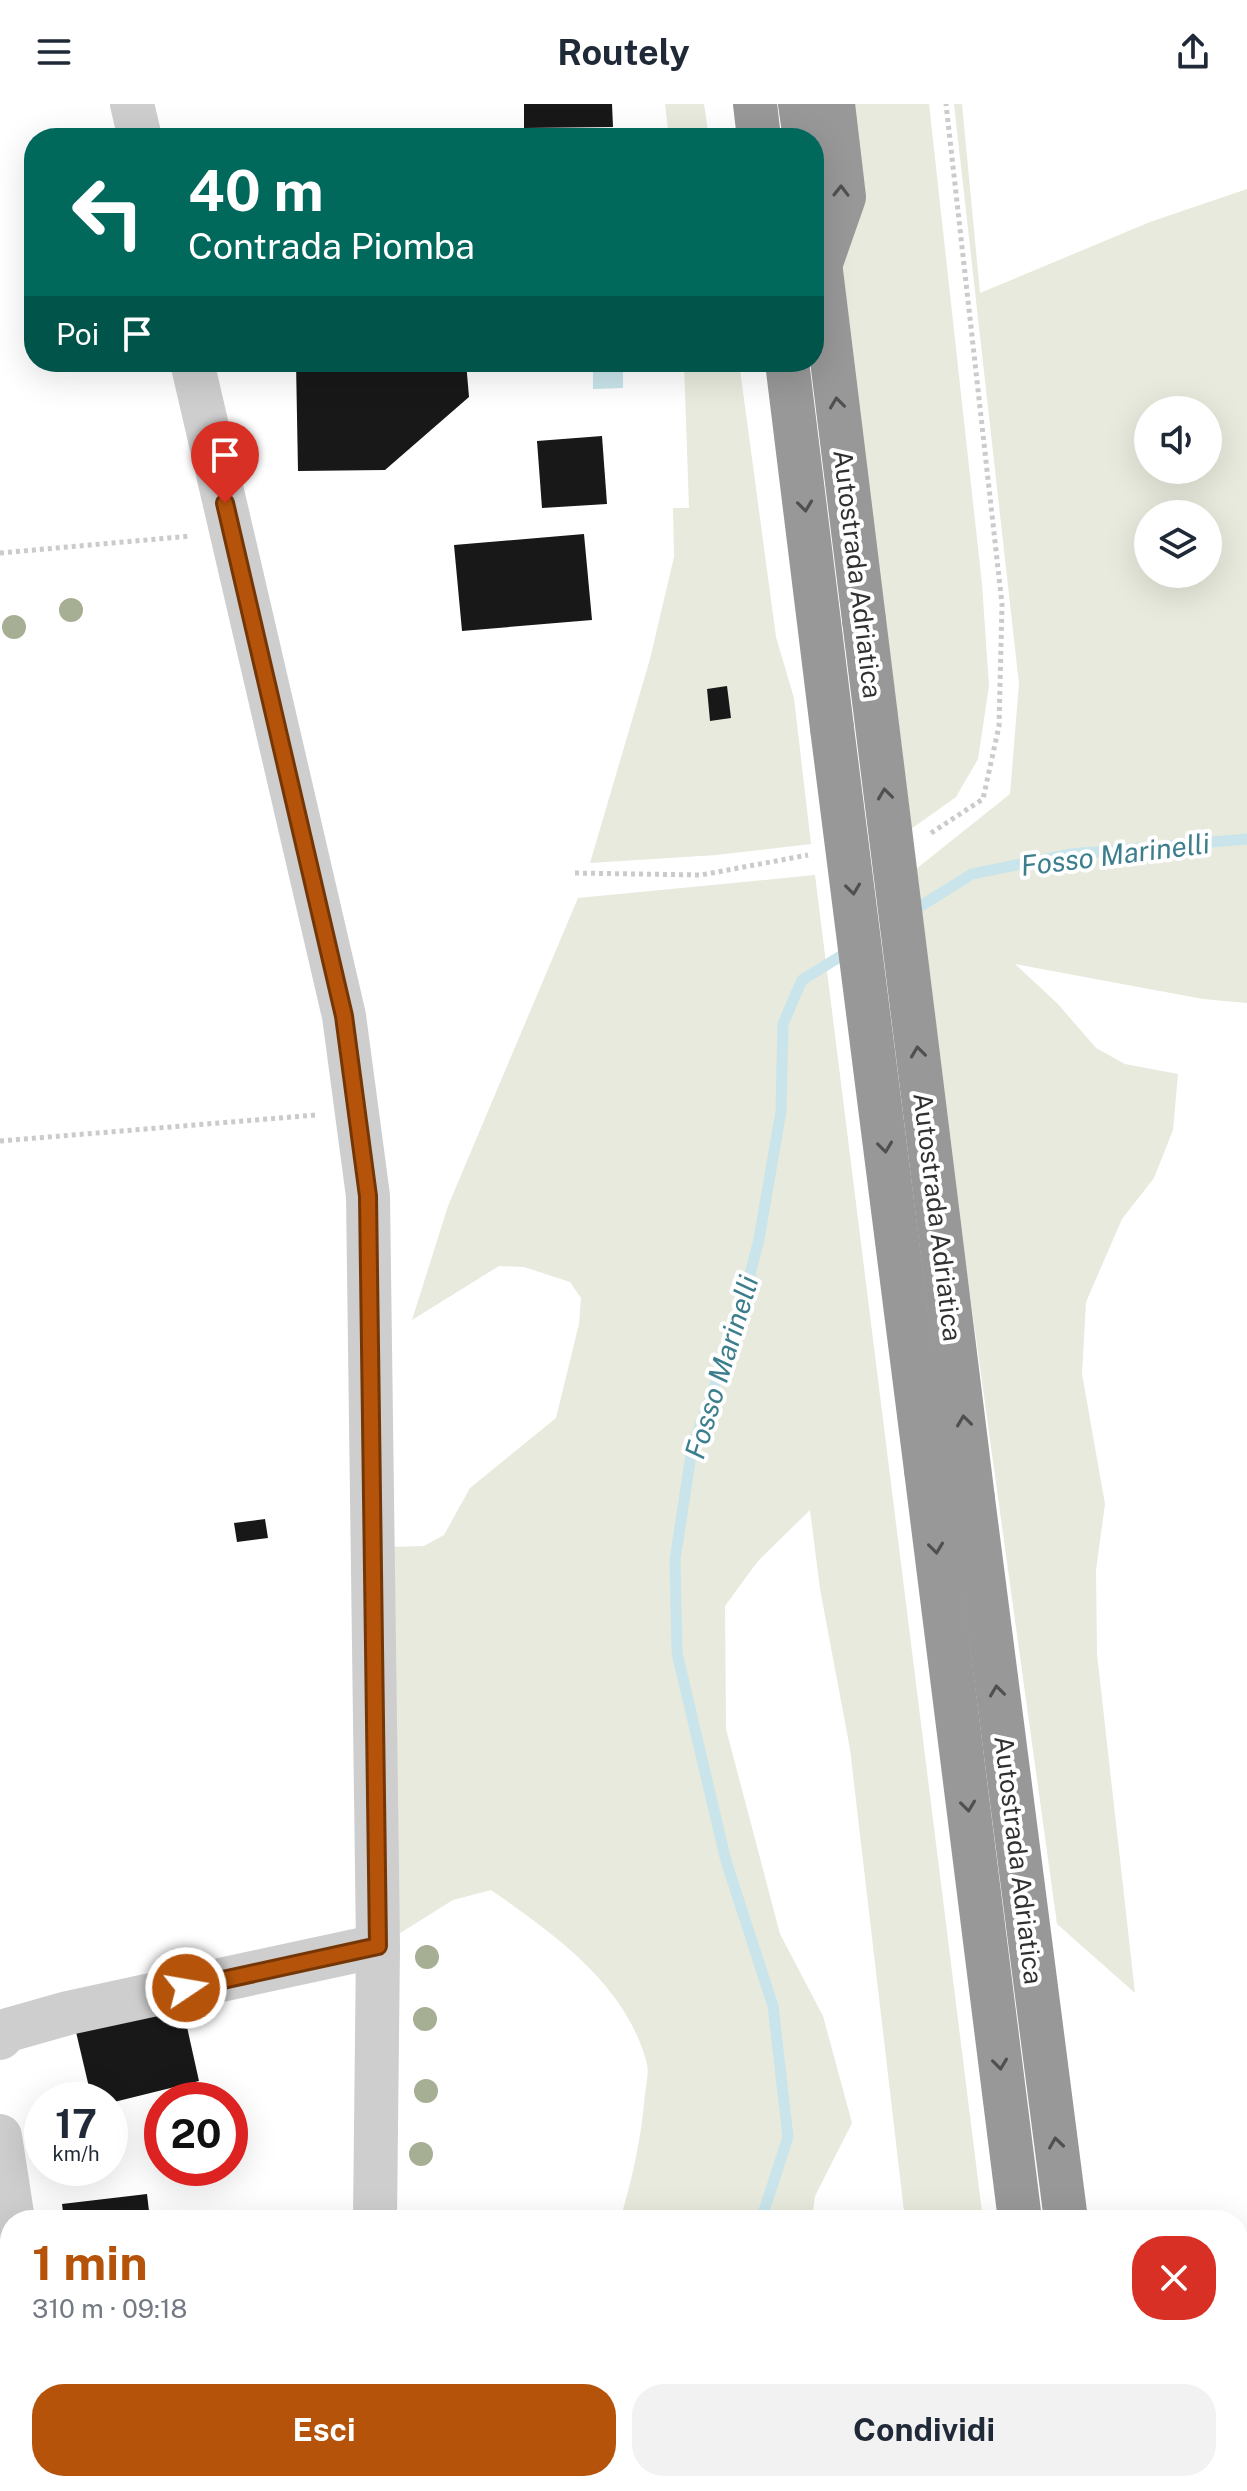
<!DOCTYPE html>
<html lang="it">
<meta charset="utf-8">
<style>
body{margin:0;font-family:"Public Sans",sans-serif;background:#f2f2f3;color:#1f2937;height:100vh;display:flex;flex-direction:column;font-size:30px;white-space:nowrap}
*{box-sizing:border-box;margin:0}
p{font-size:26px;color:#747a83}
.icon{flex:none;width:44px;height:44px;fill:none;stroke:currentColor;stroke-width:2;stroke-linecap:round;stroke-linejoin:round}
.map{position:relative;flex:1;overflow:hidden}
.details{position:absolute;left:0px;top:2106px;width:1248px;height:282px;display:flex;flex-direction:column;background:#fff;border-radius:32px 32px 0 0;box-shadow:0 8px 32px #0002}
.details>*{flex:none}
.banner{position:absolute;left:24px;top:24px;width:800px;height:244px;border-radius:32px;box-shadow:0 8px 32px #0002;background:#00695c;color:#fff;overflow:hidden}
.tools{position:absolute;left:1134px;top:292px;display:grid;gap:16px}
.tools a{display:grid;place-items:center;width:88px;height:88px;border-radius:50%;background:#fff;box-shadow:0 8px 32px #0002;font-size:40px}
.speed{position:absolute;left:24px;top:1978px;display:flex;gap:16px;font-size:40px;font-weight:700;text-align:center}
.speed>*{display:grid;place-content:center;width:104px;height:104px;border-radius:50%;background:#fff;box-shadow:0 8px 32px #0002;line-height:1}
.speed small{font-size:20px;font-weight:400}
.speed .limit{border:12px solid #d22;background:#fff;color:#111}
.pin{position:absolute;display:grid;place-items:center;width:68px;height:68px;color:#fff;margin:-82px -34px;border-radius:50% 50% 50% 0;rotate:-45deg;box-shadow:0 0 8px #0007}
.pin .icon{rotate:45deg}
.me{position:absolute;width:88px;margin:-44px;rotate:78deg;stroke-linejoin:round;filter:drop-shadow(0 0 6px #0008)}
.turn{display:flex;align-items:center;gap:28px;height:168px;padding:0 32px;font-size:36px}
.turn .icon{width:104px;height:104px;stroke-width:2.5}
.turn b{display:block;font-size:56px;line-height:68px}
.then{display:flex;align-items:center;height:76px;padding:0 32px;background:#0003;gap:16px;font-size:30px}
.round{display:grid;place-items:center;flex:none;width:84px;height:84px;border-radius:32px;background:#f2f2f3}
.headline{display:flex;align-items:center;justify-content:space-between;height:136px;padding:0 32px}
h1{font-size:48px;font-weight:700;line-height:60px;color:#b45309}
.cta{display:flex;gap:16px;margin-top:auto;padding:16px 32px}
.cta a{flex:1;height:92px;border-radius:32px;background:#b45309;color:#fff;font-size:32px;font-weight:700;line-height:92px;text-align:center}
.cta a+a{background:#f2f2f3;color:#1f2937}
header{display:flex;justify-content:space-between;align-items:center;height:104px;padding:0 32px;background:#fff;font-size:36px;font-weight:700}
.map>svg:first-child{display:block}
.green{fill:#e7eadc;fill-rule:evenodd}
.water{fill:#c9e5eb}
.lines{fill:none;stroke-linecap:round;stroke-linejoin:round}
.stream{stroke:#c9e5eb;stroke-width:11}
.building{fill:#181818}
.path{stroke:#cbcbcb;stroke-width:5;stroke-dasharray:4 4;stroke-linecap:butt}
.minor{stroke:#cecece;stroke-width:44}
.highway{stroke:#989898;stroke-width:44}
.highway-bridge{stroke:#989898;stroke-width:44}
.tree{fill:#a6af94}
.oneway{stroke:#505050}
.route-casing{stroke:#753606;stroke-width:20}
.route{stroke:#b45309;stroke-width:14}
.labels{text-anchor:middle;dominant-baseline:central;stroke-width:8;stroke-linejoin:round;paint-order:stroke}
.street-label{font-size:26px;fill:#313131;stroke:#fff}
.water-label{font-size:28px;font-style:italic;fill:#3c7e8c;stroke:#fff}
</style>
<header><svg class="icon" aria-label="menu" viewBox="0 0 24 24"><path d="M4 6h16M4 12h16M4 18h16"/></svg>Routely<svg class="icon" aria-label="share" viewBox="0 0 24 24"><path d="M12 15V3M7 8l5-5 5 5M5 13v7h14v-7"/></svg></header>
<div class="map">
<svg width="1247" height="2387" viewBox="0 0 1247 2387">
<rect width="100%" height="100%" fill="#fff"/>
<!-- green -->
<g class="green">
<polygon points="665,0 704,0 709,34 669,34"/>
<polygon points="842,0 929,0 982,480 989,582 978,655 956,693 911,725 832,144"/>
<path d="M954 0H962L980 189 1150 118 1247 85V899L1203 895 1015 860 1058 900 1096 944 1125 960 1178 970 1173 1026 1154 1074 1122 1115 1086 1198 1082 1270 1105 1400 1096 1466 1097 1550 1135 1889 1057 1820 949 1039 916 765 1010 690 1019 580ZM1148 306H1208V366H1148ZM1148 410H1208V470H1148Z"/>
<polygon points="684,258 739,258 776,533 794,594 811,740 716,751 590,759 650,555 674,453 673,404 689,404"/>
<path d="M815 771 983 2116H905L850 1645 820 1485 810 1406 758 1457 725 1502 726 1625 780 1830 823 1912 852 2019 815 2092 812 2116H620C633 2072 641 2036 645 1990 646 1981 649 1969 647 1960 627 1881 554 1830 491 1786L453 1796 397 1831 390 1443 424 1442 444 1431 470 1384 556 1314 579 1220 581 1194 570 1178 524 1163 499 1162 412 1216 448 1102 578 794Z"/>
<polygon points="493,2378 712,2378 710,2387 488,2387"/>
<polygon points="939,2378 1015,2378 1016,2387 940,2387"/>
</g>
<!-- water -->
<polygon class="water" points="593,258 623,258 623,284 593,285"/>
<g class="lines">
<!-- stream -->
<g class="stream">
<polyline points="911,808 972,770 1071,750 1247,735"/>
<polyline points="761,2116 788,2033 773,1902 726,1757 677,1549 675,1456 692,1344 740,1210 759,1135 781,1007 783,920 802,876 849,847"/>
<polyline points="667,2387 671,2378"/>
</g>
</g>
<!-- building -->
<g class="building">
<polygon points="524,0 612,0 613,23 524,24"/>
<polygon points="296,258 466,258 469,293 385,366 298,367"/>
<polygon points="602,332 607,400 542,404 537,337"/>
<polygon points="584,430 592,516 462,527 454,441"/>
<polygon points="727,582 731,614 710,617 707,585"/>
<polygon points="265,1415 268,1434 237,1438 234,1419"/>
<polygon points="183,1905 199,1977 110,1999 92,1996 76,1928"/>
<polygon points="147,2090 150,2116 64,2116 62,2100"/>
<polygon points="0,2204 10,2260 10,2274 0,2275"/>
</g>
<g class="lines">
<!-- path -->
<g class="path">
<polyline points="0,449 191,432"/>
<polyline points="931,729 983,695 999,622 1002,500 946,0"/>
<polyline points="575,769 701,771 808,751"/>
<polyline points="0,1037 316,1011"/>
</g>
<!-- minor -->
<g class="minor">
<polyline points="132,0 140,34"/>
<polyline points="192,258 344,912 368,1092 378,1842 375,2116"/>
<polyline points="0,1934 8,1926 68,1909 378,1842"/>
<polyline points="0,2032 13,2116"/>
<polyline points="0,2176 10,2173"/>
<polyline points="371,2387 372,2378"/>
</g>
<!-- highway -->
<g class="highway">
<polyline points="755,0 759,34"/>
<polyline points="800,0 805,34"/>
<polyline points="814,110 864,516"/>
<polyline points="822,156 844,93 833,0"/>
<polyline points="787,258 832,624"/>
<polyline points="926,1366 1020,2116"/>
<polyline points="973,1395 1066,2116"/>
<polyline points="1053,2378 1054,2387"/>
<polyline points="1100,2378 1102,2387"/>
</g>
<!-- highway-bridge -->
<g class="highway-bridge">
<polyline points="864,516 973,1395"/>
<polyline points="832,624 926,1366"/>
</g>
</g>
<!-- trees -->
<g class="tree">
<circle cx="71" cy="506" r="12"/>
<circle cx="14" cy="523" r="12"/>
<circle cx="427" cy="1853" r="12"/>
<circle cx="425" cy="1915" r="12"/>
<circle cx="426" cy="1987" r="12"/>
<circle cx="421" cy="2050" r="12"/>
</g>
<!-- one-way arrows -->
<defs><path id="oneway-chevron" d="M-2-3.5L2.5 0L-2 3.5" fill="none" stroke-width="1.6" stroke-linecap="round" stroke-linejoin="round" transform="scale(2)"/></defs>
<g class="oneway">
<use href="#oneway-chevron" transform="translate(841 87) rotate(-89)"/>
<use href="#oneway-chevron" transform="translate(837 299) rotate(-97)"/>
<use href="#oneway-chevron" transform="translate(805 402) rotate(83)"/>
<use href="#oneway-chevron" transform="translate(885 690) rotate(-97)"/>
<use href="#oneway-chevron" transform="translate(853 785) rotate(83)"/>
<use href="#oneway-chevron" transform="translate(918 948) rotate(-97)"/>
<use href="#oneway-chevron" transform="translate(885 1043) rotate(83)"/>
<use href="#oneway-chevron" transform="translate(964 1317) rotate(-97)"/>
<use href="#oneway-chevron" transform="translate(936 1444) rotate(83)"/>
<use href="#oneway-chevron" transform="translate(997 1587) rotate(-97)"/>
<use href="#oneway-chevron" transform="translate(968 1702) rotate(83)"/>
<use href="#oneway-chevron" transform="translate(1000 1960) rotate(83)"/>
<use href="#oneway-chevron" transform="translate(1056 2039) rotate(-98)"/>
</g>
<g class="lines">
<!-- route casing -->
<g class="route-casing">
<polyline id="route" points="186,1884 378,1842 368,1092 344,912 225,399"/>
</g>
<!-- route -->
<use href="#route" class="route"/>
</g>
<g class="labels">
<!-- street labels -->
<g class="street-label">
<text transform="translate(858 470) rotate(83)">Autostrada Adriatica</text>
<text transform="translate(938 1113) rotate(83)">Autostrada Adriatica</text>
<text transform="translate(1019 1756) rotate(83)">Autostrada Adriatica</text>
</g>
<!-- water labels -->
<g class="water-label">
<text transform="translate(1115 750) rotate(-7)">Fosso Marinelli</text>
<text transform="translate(721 1263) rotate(-73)">Fosso Marinelli</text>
</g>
</g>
</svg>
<div class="tools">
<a><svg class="icon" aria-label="sound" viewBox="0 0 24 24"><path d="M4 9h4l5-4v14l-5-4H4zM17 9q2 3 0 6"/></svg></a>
<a><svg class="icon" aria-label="layers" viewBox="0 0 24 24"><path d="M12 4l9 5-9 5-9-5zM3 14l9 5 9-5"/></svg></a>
</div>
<div class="speed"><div>17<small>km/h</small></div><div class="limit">20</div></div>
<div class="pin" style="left:225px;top:399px;background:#d93025"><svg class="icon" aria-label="arrive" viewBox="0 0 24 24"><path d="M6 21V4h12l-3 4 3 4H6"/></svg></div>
<svg class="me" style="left:186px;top:1884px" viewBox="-20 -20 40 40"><circle r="17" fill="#b45309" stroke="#fff" stroke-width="3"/><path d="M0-11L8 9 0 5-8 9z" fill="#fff"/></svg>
<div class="banner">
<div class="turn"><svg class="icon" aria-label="left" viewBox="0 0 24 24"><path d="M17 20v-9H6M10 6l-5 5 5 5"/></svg><div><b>40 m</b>Contrada Piomba</div></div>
<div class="then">Poi<svg class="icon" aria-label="arrive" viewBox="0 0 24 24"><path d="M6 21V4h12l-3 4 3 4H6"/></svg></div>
</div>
<section class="details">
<div class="headline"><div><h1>1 min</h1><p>310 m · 09:18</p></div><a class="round" style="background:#d93025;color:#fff"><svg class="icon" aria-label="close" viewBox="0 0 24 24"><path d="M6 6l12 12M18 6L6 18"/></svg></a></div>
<div class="cta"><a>Esci</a><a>Condividi</a></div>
</section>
</div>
